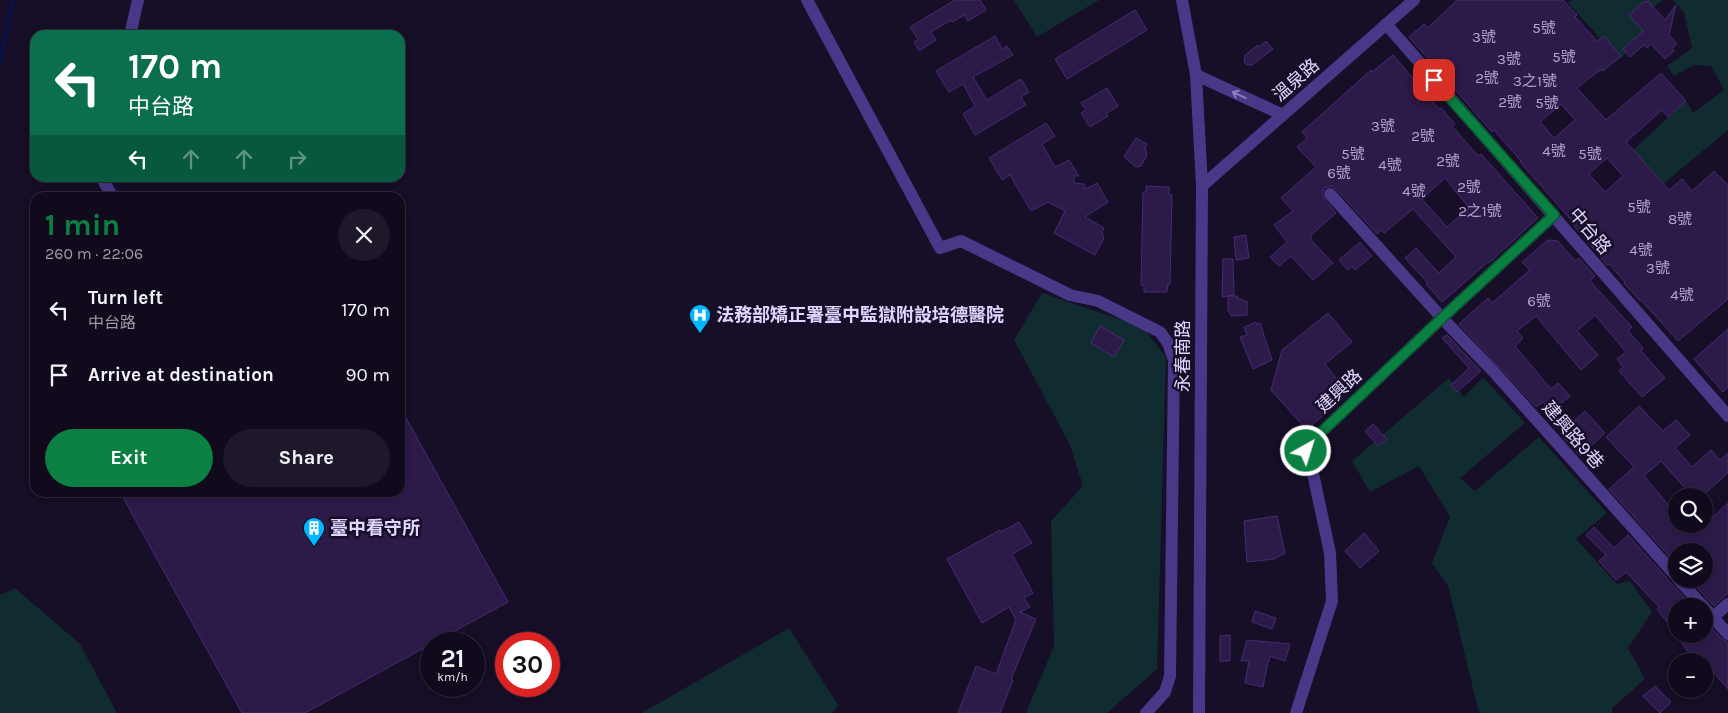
<!DOCTYPE html>
<meta charset="utf-8">
<style>
body{margin:0;font-family:Karla,"Noto Sans TC",sans-serif;background:#1e182a;color:#f1f3f6;height:100vh;display:flex;flex-direction:column;font-size:19px;white-space:nowrap}
*{box-sizing:border-box;margin:0}
p{font-size:16px;color:#9c9aa4}
.icon{flex:none;width:28px;height:28px;fill:none;stroke:currentColor;stroke-width:2;stroke-linecap:round;stroke-linejoin:round}
.map{position:relative;flex:1;overflow:hidden}
.side{position:absolute;left:30px;top:192px;width:375px;height:305px;display:flex;flex-direction:column;background:#110a1d;border-radius:15px;box-shadow:0 2px 8px #0003,0 0 0 1px #302b3b}
.side>*{flex:none}
.hud{position:absolute;left:30px;top:30px;width:375px;height:152px;border-radius:15px;box-shadow:0 2px 8px #0003,0 0 0 1px #302b3b;background:#0b6e4f;color:#fff;overflow:hidden}
.controls{position:absolute;left:1668px;top:488px;display:grid;gap:10px}
.controls a{display:grid;place-items:center;width:45px;height:45px;border-radius:50%;background:#110a1d;box-shadow:0 2px 8px #0003,0 0 0 1px #302b3b;font-size:25px}
.speed{position:absolute;left:420px;top:632px;display:flex;gap:10px;font-size:25px;font-weight:700;text-align:center}
.speed>*{display:grid;place-content:center;width:65px;height:65px;border-radius:50%;background:#110a1d;box-shadow:0 2px 8px #0003,0 0 0 1px #302b3b;line-height:1}
.speed small{font-size:12px;font-weight:400}
.speed .limit{border:8px solid #d22;background:#fff;color:#111}
.pin{position:absolute;display:grid;place-items:center;width:42px;height:42px;color:#fff;margin:-21px;border-radius:10px;box-shadow:0 2px 8px #0006}
.me{position:absolute;width:55px;margin:-28px;rotate:39deg;stroke-linejoin:round;filter:drop-shadow(0 0 4px #0008)}
.turn{display:flex;align-items:center;gap:18px;height:105px;padding:0 15px;font-size:22px}
.turn .icon{width:65px;height:65px;stroke-width:2.5}
.turn b{display:block;font-size:35px;line-height:42px}
.lanes{display:flex;align-items:center;height:48px;padding:0 15px;background:#0003;justify-content:center;gap:25px;direction:ltr}
.lanes .off{opacity:.35}
.round{display:grid;place-items:center;flex:none;width:52px;height:52px;border-radius:26px;background:#1e182a}
.overview{display:flex;align-items:center;justify-content:space-between;height:85px;padding:0 15px}
h1{font-size:30px;font-weight:700;line-height:38px;color:#0b8043}
.action{display:flex;gap:10px;margin-top:auto;padding:10px 15px}
.action a{flex:1;height:58px;border-radius:30px;background:#0b8043;color:#fff;font-size:20px;font-weight:700;line-height:58px;text-align:center}
.action a+a{background:#1e182a;color:#f1f3f6}
ul{padding:0;list-style:none}
li{display:flex;align-items:center;gap:15px;height:65px;padding:0 15px}
li div{flex:1}
li b{display:block;font-size:19px}
li em{font-style:normal}
.map>svg:first-child{display:block}
.green{fill:#112c31}
.lines{fill:none;stroke-linecap:round;stroke-linejoin:round}
.stream{stroke:#081346;stroke-width:4}
.building{fill:#2c1a49;stroke:#472b75;fill-rule:evenodd}
.minor{stroke:#493888;stroke-width:12}
.oneway{stroke:#8d7ebe}
.route-casing{stroke:#07532c;stroke-width:12}
.route{stroke:#0b8043;stroke-width:9}
.labels{text-anchor:middle;dominant-baseline:central;stroke-width:5;stroke-linejoin:round;paint-order:stroke}
.number-label{font-size:15px;fill:#b4a6d2}
.street-label{font-size:18px;fill:#e1d4ff;stroke:#170e27}
.poi-label{font-size:18px;font-weight:bold;fill:#e1d4ff;stroke:#170e27;text-anchor:start}
</style>
<div class="map">
<svg width="1728" height="713" viewBox="0 0 1728 713">
<rect width="100%" height="100%" fill="#170e27"/>
<!-- green -->
<g class="green">
<polygon points="1014,0 1099,0 1037,37"/>
<polygon points="1572,0 1663,0 1635,21 1649,38 1599,73 1587,56 1600,38 1568,3"/>
<polygon points="1673,0 1728,0 1728,130 1664,183 1632,151 1686,101 1693,113 1724,90 1711,66 1694,65 1674,76 1667,66 1692,48 1684,12"/>
<polygon points="1042,293 1143,327 1166,357 1157,669 1107,713 1026,713 1054,646 1051,521 1083,486 1070,445 1014,340"/>
<polygon points="1483,377 1525,423 1460,478 1475,491 1539,437 1607,513 1576,539 1617,584 1630,581 1652,612 1628,648 1645,679 1612,708 1612,713 1481,713 1478,709 1448,585 1432,563 1450,517 1419,466 1370,492 1352,461 1449,378 1464,397"/>
<polygon points="15,588 80,644 117,713 0,713 0,595"/>
<polygon points="789,628 838,705 832,713 642,713"/>
</g>
<g class="lines">
<!-- stream -->
<polyline class="stream" points="0,61 13,0"/>
</g>
<!-- building -->
<g class="building">
<polygon points="955,0 980,0 986,10 968,21 965,15 952,22 951,20 931,32 936,40 919,51 914,42 918,39 910,27"/>
<path d="M1457 0H1563L1577 15 1575 17 1597 41 1604 36 1621 56 1603 71 1601 69 1577 88 1606 120 1661 73 1686 101 1668 117 1662 110 1626 142 1669 190 1682 179 1692 191 1714 171 1728 185V299L1678 341 1641 300 1640 301 1624 283 1625 282 1609 264 1607 265 1570 221 1571 220 1520 162 1521 161 1494 130 1492 132 1409 37 1424 24 1428 28ZM1561 104 1575 120 1554 138 1540 122ZM1607 158 1623 176 1605 192 1589 174Z"/>
<polygon points="1644,1 1646,3 1648,1 1665,20 1676,5 1669,35 1677,44 1672,48 1674,51 1665,59 1651,44 1647,48 1644,45 1630,57 1623,49 1643,31 1629,15"/>
<polygon points="1135,10 1147,30 1067,79 1055,59"/>
<polygon points="995,36 1002,49 1007,46 1013,55 973,77 987,100 1021,79 1029,92 1021,97 1026,105 975,135 963,114 975,106 963,84 949,92 936,71"/>
<polygon points="1266,41 1273,49 1252,65 1247,65 1244,62 1245,55 1258,45 1259,47"/>
<path d="M1393 55 1439 109 1441 108 1455 124 1452 126 1478 156 1481 154 1538 218 1489 263 1488 262 1442 302 1426 284 1428 283 1405 258 1416 248 1439 273 1456 257 1413 209 1384 233 1382 230 1377 234 1336 189 1332 186 1324 188 1322 195 1336 213 1310 236 1312 238 1310 239 1333 263 1313 280 1291 256 1279 266 1270 257 1287 242 1274 225 1293 211 1281 198 1316 167 1297 147 1307 138 1302 132 1371 70 1372 72ZM1445 178 1469 208 1447 227 1422 199Z"/>
<polygon points="1107,88 1118,106 1106,114 1108,116 1090,127 1081,113 1086,110 1081,103"/>
<polygon points="1046,123 1055,136 1042,144 1055,167 1069,160 1079,176 1074,176 1074,183 1084,184 1086,189 1097,183 1108,202 1085,217 1104,228 1102,232 1104,238 1095,255 1054,233 1065,211 1048,202 1031,211 1010,175 1002,180 989,158"/>
<polygon points="1136,138 1147,144 1145,148 1147,155 1141,166 1136,167 1124,157"/>
<polygon points="1146,186 1169,187 1169,195 1172,195 1170,284 1168,284 1167,292 1144,292 1144,285 1141,285 1143,192 1146,192"/>
<polygon points="1246,235 1249,258 1236,260 1234,237"/>
<polygon points="1548,240 1558,241 1575,261 1579,258 1595,276 1590,281 1632,327 1628,331 1643,348 1641,351 1665,378 1642,397 1619,371 1623,367 1617,359 1626,352 1595,315 1577,331 1598,355 1581,370 1536,316 1517,331 1523,338 1515,346 1551,389 1558,383 1570,396 1552,411 1543,402 1536,407 1459,324 1488,298 1492,303 1530,270 1522,262"/>
<polygon points="1360,242 1372,256 1355,270 1352,266 1348,270 1339,260"/>
<polygon points="1223,259 1233,259 1234,295 1222,297"/>
<polygon points="1228,296 1237,296 1238,299 1242,299 1243,301 1247,301 1247,315 1231,316 1228,310"/>
<polygon points="1328,313 1352,342 1325,364 1344,388 1323,404 1319,410 1323,415 1307,430 1271,390 1282,350"/>
<polygon points="1256,322 1257,324 1260,323 1272,360 1253,369 1240,337 1247,335 1244,327"/>
<polygon points="1100,326 1124,340 1114,357 1091,343"/>
<polygon points="1728,329 1728,387 1723,392 1694,359"/>
<polygon points="1447,335 1481,371 1457,392 1451,385 1469,368 1442,338"/>
<polygon points="1639,406 1663,431 1676,420 1690,435 1675,448 1692,467 1711,450 1720,460 1728,453 1728,473 1702,496 1678,496 1686,489 1661,461 1644,476 1676,514 1676,524 1706,524 1728,503 1728,593 1714,606 1689,579 1704,579 1704,551 1676,551 1676,564 1609,489 1634,467 1606,437"/>
<polygon points="400,407 508,602 305,713 242,713 120,492 400,492"/>
<polygon points="1585,411 1605,433 1580,456 1560,434"/>
<polygon points="1373,424 1387,439 1378,446 1365,431"/>
<polygon points="1277,516 1285,553 1274,559 1247,562 1244,521"/>
<polygon points="1019,522 1032,543 1012,554 1033,593 1024,598 1030,607 1020,612 1036,619 1011,679 1013,680 1000,713 958,713 976,666 996,674 1016,620 1009,607 982,623 947,559 1000,530 1001,532"/>
<polygon points="1594,527 1614,548 1628,535 1692,606 1676,606 1676,631 1663,617 1657,609 1659,607 1626,572 1616,580 1599,561 1606,555 1586,535"/>
<polygon points="1364,533 1379,551 1360,568 1345,551"/>
<polygon points="1255,611 1276,618 1272,629 1252,622"/>
<polygon points="1707,623 1722,639 1728,642 1728,689 1704,661 1696,661 1682,644 1694,634 1704,634 1704,626"/>
<polygon points="1230,635 1230,661 1220,661 1220,636"/>
<polygon points="1247,640 1290,644 1285,661 1270,656 1269,661 1268,661 1263,687 1245,683 1249,661 1241,661"/>
<polygon points="1655,686 1671,702 1660,713 1643,696"/>
</g>
<g class="lines">
<!-- minor -->
<g class="minor">
<polyline points="807,0 940,248 961,241 1070,295 1098,301 1160,332 1168,343 1174,360 1170,676 1165,692 1146,713"/>
<polyline points="1182,0 1196,75 1202,186 1199,713"/>
<polyline points="1386,24 1728,416"/>
<polyline points="130,35 138,0"/>
<polyline points="1196,75 1283,115"/>
<polyline points="102,178 113,198"/>
<polyline points="1202,186 1414,0"/>
<polyline points="1330,194 1442,318 1494,372 1676,576"/>
<polyline points="1678,579 1703,606"/>
<polyline points="1704,607 1728,634"/>
<polyline points="1713,617 1728,604"/>
<polyline points="1296,713 1332,601 1330,553 1311,464 1306,451 1311,442 1442,318 1554,215"/>
</g>
</g>
<!-- one-way arrows -->
<defs><path id="oneway-shaft" d="M-6 0H5M1.5-3L5.5 0L1.5 3" fill="none" stroke-width="1.6" stroke-linecap="round" stroke-linejoin="round" transform="scale(1.25)"/></defs>
<use class="oneway" href="#oneway-shaft" transform="translate(1239 95) rotate(-155)"/>
<g class="lines">
<!-- route casing -->
<g class="route-casing">
<polyline id="route" points="1306,451 1311,442 1442,318 1554,215 1434,80"/>
</g>
<!-- route -->
<use href="#route" class="route"/>
</g>
<!-- icons -->
<defs>
<g id="hospital-pin" transform="scale(1.125)"><path d="M0 17L-7.5 6A9.5 9.5 0 1 1 7.5 6Z" fill="#00b7ff" stroke="#170e27"/><path d="M-5-5h3v3.5h4V-5h3V5h-3V1.5h-4V5h-3Z" fill="#fff"/></g>
<g id="building-pin" transform="scale(1.125)"><path d="M0 17L-7.5 6A9.5 9.5 0 1 1 7.5 6Z" fill="#00b7ff" stroke="#170e27"/><path d="M-4-6H4V6H1V3H-1V6H-4ZM-2.5-4.3h1.7v1.8h-1.7ZM.8-4.3h1.7v1.8H.8ZM-2.5-1h1.7V.8h-1.7ZM.8-1h1.7V.8H.8Z" fill="#fff"/></g>
</defs>
<g fill-rule="evenodd">
<use href="#hospital-pin" x="700" y="315"/>
<use href="#building-pin" x="314" y="528"/>
</g>
<g class="labels">
<!-- number labels -->
<g class="number-label">
<text x="1544" y="28">5號</text>
<text x="1484" y="37">3號</text>
<text x="1564" y="57">5號</text>
<text x="1509" y="59">3號</text>
<text x="1487" y="78">2號</text>
<text x="1535" y="81">3之1號</text>
<text x="1510" y="102">2號</text>
<text x="1547" y="103">5號</text>
<text x="1383" y="126">3號</text>
<text x="1423" y="136">2號</text>
<text x="1554" y="151">4號</text>
<text x="1353" y="154">5號</text>
<text x="1590" y="154">5號</text>
<text x="1448" y="161">2號</text>
<text x="1390" y="165">4號</text>
<text x="1339" y="173">6號</text>
<text x="1469" y="187">2號</text>
<text x="1414" y="191">4號</text>
<text x="1639" y="207">5號</text>
<text x="1480" y="211">2之1號</text>
<text x="1680" y="219">8號</text>
<text x="1641" y="250">4號</text>
<text x="1658" y="268">3號</text>
<text x="1682" y="295">4號</text>
<text x="1539" y="301">6號</text>
</g>
<!-- street labels -->
<g class="street-label">
<text transform="translate(1296 80) rotate(-41)">溫泉路</text>
<text transform="translate(1590 231) rotate(50)">中台路</text>
<text transform="translate(1183 356) rotate(-90)">永春南路</text>
<text transform="translate(1339 391) rotate(-43)">建興路</text>
<text transform="translate(1573 435) rotate(49)">建興路9巷</text>
</g>
<!-- poi labels -->
<g class="poi-label">
<text x="716" y="315">法務部矯正署臺中監獄附設培德醫院</text>
<text x="330" y="528">臺中看守所</text>
</g>
</g>
</svg>
<div class="controls">
<a><svg class="icon" aria-label="search" viewBox="0 0 24 24"><circle cx="10" cy="10" r="6"/><path d="M15 15l6 6"/></svg></a>
<a><svg class="icon" aria-label="layers" viewBox="0 0 24 24"><path d="M12 4l9 5-9 5-9-5zM3 14l9 5 9-5"/></svg></a>
<a>+</a>
<a>−</a>
</div>
<div class="speed"><div>21<small>km/h</small></div><div class="limit">30</div></div>
<div class="pin" style="left:1434px;top:80px;background:#d93025"><svg class="icon" aria-label="arrive" viewBox="0 0 24 24"><path d="M6 21V4h12l-3 4 3 4H6"/></svg></div>
<svg class="me" style="left:1306px;top:451px" viewBox="-20 -20 40 40"><circle r="17" fill="#0b8043" stroke="#fff" stroke-width="3"/><path d="M0-11L8 9 0 5-8 9z" fill="#fff"/></svg>
<div class="hud">
<div class="turn"><svg class="icon" aria-label="left" viewBox="0 0 24 24"><path d="M17 20v-9H6M10 6l-5 5 5 5"/></svg><div><b>170 m</b>中台路</div></div>
<div class="lanes"><svg class="icon" aria-label="left" viewBox="0 0 24 24"><path d="M17 20v-9H6M10 6l-5 5 5 5"/></svg><svg class="icon off" aria-label="ahead" viewBox="0 0 24 24"><path d="M12 20V5M6 11l6-6 6 6"/></svg><svg class="icon off" aria-label="ahead" viewBox="0 0 24 24"><path d="M12 20V5M6 11l6-6 6 6"/></svg><svg class="icon off" aria-label="right" viewBox="0 0 24 24"><path d="M7 20v-9h11M14 6l5 5-5 5"/></svg></div>
</div>
<section class="side">
<div class="overview"><div><h1>1 min</h1><p>260 m · 22:06</p></div><a class="round"><svg class="icon" aria-label="close" viewBox="0 0 24 24"><path d="M6 6l12 12M18 6L6 18"/></svg></a></div>
<ul>
<li><svg class="icon" aria-label="left" viewBox="0 0 24 24"><path d="M17 20v-9H6M10 6l-5 5 5 5"/></svg><div><b>Turn left</b><p>中台路</p></div><em>170 m</em></li>
<li><svg class="icon" aria-label="arrive" viewBox="0 0 24 24"><path d="M6 21V4h12l-3 4 3 4H6"/></svg><div><b>Arrive at destination</b></div><em>90 m</em></li>
</ul>
<div class="action"><a>Exit</a><a>Share</a></div>
</section>
</div>
